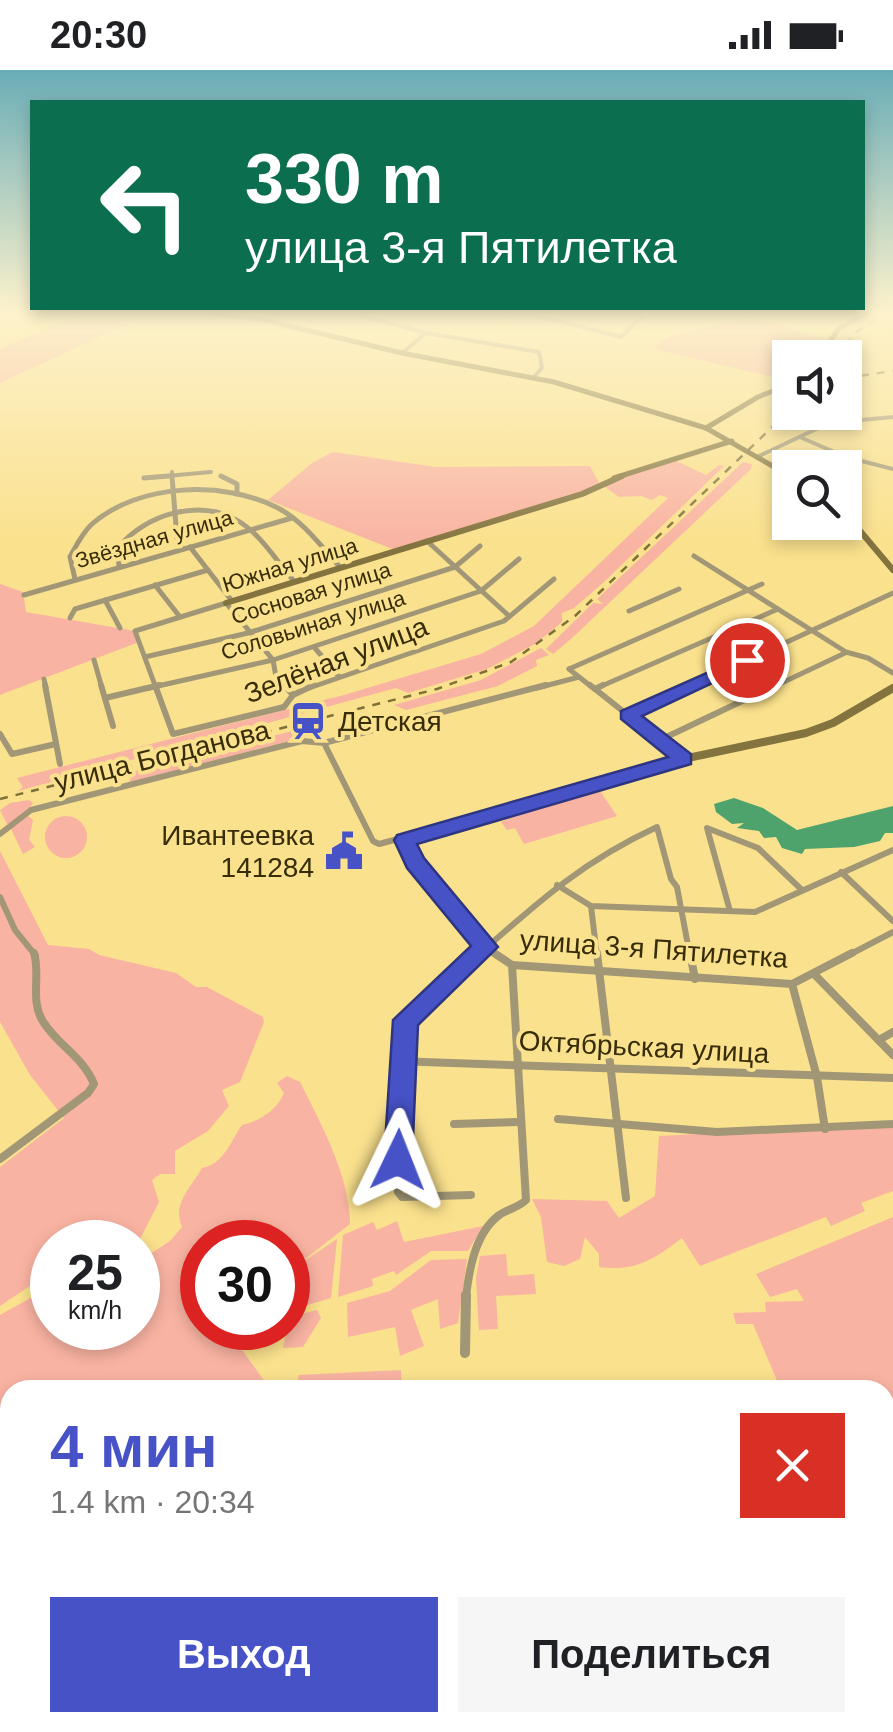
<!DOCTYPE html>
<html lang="ru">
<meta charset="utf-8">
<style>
body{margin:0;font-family:Helvetica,sans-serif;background:#f6f6f6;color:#202124;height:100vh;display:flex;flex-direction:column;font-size:38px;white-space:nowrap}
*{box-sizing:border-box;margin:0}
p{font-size:32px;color:#757577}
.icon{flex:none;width:55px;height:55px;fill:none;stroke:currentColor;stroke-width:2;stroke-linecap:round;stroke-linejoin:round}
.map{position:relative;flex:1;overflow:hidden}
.sheet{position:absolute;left:0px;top:1310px;width:895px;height:352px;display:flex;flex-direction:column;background:#fff;border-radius:30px 30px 0 0;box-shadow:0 5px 15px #0003}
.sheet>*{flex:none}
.guide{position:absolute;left:30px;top:30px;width:835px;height:210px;border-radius:0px;box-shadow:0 5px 15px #0003;background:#0b6e4f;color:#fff;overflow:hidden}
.tools{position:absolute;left:772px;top:270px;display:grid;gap:20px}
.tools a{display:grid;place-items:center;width:90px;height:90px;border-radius:0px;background:#fff;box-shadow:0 5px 15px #0003;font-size:50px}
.speed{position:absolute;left:30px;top:1150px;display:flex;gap:20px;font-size:50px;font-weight:700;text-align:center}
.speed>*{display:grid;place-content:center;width:130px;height:130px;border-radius:50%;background:#fff;box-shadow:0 5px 15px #0003;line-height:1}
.speed small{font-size:25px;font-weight:400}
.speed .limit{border:15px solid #d22;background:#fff;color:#111}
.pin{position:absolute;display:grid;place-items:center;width:85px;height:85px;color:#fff;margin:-42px;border:5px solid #fff;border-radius:50%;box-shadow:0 2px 10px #0007}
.me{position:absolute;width:110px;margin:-55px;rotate:2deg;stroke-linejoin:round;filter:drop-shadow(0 0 8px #0008)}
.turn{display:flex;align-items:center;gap:35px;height:210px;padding:0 50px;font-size:45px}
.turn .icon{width:130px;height:130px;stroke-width:2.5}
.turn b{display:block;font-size:70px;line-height:85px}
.round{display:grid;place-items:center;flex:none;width:105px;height:105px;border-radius:0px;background:#f6f6f6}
.headline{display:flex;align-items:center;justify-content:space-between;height:170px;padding:0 50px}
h1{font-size:60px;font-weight:700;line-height:75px;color:#4752c7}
.cta{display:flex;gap:20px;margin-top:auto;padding:20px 50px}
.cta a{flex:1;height:115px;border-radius:0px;background:#4752c7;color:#fff;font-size:40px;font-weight:700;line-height:115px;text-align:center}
.cta a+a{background:#f6f6f6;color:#202124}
.status{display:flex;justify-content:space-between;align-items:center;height:70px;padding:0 50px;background:#fff;direction:ltr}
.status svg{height:28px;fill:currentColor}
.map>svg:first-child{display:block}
.green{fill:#f9b3a2}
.water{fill:#4ea36d}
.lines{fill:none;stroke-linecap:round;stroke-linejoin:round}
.street-far4{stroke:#a19776;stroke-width:4}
.street-far3{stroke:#a19776;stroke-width:5}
.street-far2{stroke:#a19776;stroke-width:6}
.street-far1{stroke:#a19776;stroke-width:8}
.street{stroke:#a19776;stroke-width:10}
.secondary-far2{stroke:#82733f;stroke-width:5}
.secondary-far1{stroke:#82733f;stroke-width:6}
.secondary{stroke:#82733f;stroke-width:8}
.rail{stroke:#7f7039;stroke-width:2.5;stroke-dasharray:8 8;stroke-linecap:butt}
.route{fill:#4752c7;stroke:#2e3581;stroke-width:2.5}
.labels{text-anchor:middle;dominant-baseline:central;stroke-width:8;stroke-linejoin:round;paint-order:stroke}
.far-street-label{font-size:22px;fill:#372d08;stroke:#fae18d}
.street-label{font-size:28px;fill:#372d08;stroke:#fae18d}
.poi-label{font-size:28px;fill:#372d08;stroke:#fae18d;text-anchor:start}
</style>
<div class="status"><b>20:30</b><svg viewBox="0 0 49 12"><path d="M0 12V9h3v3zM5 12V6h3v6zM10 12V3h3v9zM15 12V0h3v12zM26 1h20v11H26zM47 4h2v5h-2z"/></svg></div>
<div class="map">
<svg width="893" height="1662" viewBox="0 0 893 1662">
<rect width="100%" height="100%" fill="#fae18d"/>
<!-- green -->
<g class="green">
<polygon points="83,243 150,244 0,313 0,279"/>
<polygon points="750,246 823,269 815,287 790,288 789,311 654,279 661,271 672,266"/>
<polygon points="333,382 436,397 590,396 599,413 596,417 395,480 268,430 312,393"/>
<polygon points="672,389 706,405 719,395 724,396 604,512 574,538 562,543 562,552 535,574 487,599 408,623 396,618 18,721 23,717 17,708 344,625 481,584 534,556 668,428 660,425 652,430 641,426 619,427 602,415"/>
<polygon points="743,392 752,394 751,399 572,568 553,584 546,579 593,533 603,534 597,529"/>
<polygon points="0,514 23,522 26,542 135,561 139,572 0,625"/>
<polygon points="541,578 549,585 536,590 537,596 498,616 406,640 394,635 481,610"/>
<polygon points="304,658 309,666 130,712 131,705 119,705"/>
<polygon points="598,718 617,746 524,774 515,758 507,760 501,752 509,749 506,744"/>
<polygon points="29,730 33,733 26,744 33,750 29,770 35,777 23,784 11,759 13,755 7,754 0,740 10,733"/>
<circle cx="66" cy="767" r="21"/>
<polygon points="0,781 48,875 89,879 99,885 176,903 196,917 207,917 263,947 264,952 240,1012 222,1020 229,1036 208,1061 175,1081 175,1104 160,1104 152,1110 159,1132 140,1169 118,1172 104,1156 91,1155 80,1164 77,1172 52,1172 52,1201 0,1236 0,1097 64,1048 30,1005 0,952"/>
<path d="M287 1006 300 1012C321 1054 350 1106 350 1154L295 1197 337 1169 331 1228 288 1241V1172H202V1258H226L271 1320H10V1652H321L322 1662H0V1245L52 1216V1258H138V1192L170 1171 182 1157C172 1133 191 1118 202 1098 224 1094 230 1072 242 1055 260 1051 277 1040 284 1023L277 1013Z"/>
<path d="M893 1054V1121L861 1133 865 1141 831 1156 826 1147 700 1196 682 1168C654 1189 636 1202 599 1197V1184L585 1167 580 1189 564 1196 547 1192 541 1147 532 1129 607 1131 619 1148 655 1126 659 1066Z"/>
<polygon points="893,1147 893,1543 885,1529 885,1320 781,1320 753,1254 736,1254 733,1243 766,1242 765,1232 804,1231 797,1219 770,1227 756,1204"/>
<polygon points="397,1151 404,1172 483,1156 468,1181 431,1181 396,1205 394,1201 372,1209 373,1216 338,1227 343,1165 373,1152 377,1160"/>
<polygon points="506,1184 508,1206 534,1204 536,1224 496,1226 498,1259 479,1260 476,1208 480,1186"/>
<polygon points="467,1189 458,1253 440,1259 438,1229 411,1240 424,1276 400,1286 395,1257 348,1267 347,1233 390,1221 431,1190"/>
<polygon points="317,1240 321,1248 303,1277 283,1278 289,1247"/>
<polygon points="401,1300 402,1320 295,1320 299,1305"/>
</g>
<!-- water -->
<polygon class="water" points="734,728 763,738 797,760 893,736 893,763 885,763 880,771 854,777 805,779 802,784 782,778 776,767 764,768 759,761 737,758 744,753 732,754 716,742 714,734"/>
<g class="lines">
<!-- street-far4 -->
<g class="street-far4">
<polyline points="351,243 426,263 539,282 542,298 533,308"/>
<polyline points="526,243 621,267 643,246"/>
<polyline points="267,250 281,243"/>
<polyline points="402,283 425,264"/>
<polyline points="802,368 846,387 893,399"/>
<polyline points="757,387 829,353 893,347"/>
<polyline points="823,398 845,387"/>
<polyline points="172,402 172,408"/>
<polyline points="221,406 225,408"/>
<polyline points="144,408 211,402"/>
</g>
<!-- street-far3 -->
<g class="street-far3">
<polyline points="172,406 177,468 183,479"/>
<polyline points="221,406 237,414 237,424"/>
<polyline points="144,408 169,406"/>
<polyline points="427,471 508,545"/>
<polyline points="190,477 232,531"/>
<polyline points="694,486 846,582 868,588 893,603"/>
<path d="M119 497 118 478C145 444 201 427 240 452 262 466 277 492 294 511"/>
<path d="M75 509 70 487C76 476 82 463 92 454 139 413 224 410 278 438 303 451 321 476 340 497"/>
<polyline points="155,515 180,547"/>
<polyline points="24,525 292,448"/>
<polyline points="105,530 120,558"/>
<polyline points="629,541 679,519"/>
<polyline points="70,548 75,539 208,500"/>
<polyline points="314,577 338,605"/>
<polyline points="145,587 248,563 455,497 480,476"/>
<polyline points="94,590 102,618"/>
<polyline points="569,599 762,514"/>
<polyline points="569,599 593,618"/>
<polyline points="44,609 46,618"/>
<polyline points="149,618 273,590 481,521 519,489"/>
<polyline points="156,618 135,561 226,533 273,590 276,607 286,618"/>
<polyline points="309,618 504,551 554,509"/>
<polyline points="537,618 579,607"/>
<polyline points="597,618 778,539"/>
<polyline points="687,618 893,523"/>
<polyline points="771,618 845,583"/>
</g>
<!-- street-far2 -->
<g class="street-far2">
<polyline points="45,615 60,694"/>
<polyline points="101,615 113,656"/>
<polyline points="155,615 173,664 284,637 293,625"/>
<polyline points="284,615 293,625"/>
<polyline points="590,615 683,689"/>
<polyline points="595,619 603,615"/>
<polyline points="293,625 314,615"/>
<polyline points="105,628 160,615"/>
<polyline points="628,645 692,615"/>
<polyline points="0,664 12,684 56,674"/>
<polyline points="660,670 776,615"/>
<path d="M324 673 373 771 379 774 409 766 405 771C426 816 459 854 497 886"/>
<polyline points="0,764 31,740 302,671 324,673 546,615"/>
<polyline points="841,802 893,851"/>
<polyline points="557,815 591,836 755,842 893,780"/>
<polyline points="0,827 15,860 36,886"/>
<polyline points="591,836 597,886"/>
<polyline points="730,841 707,758 758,778 802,820"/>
<path d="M477 886C538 832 583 791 657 757L671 809 677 817 690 886"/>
<polyline points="847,886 893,862"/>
</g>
<!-- street-far1 -->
<g class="street-far1">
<polyline points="494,883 512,895 792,914 852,883"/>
<polyline points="597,883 626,1128"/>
<polyline points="690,883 695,909"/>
<polyline points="815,905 893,985"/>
<polyline points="792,914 817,1007 825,1059"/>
<polyline points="879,970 893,962"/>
<polyline points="394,991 893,1008"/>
<polyline points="558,1049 717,1062 893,1054"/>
<polyline points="454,1054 520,1052"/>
<path d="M0 1089 88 1023 94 1014C83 987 59 976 44 953 29 932 41 905 34 883"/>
<polyline points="471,1125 402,1127 398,1122 401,991 408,947 480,883"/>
<path d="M466 1227C469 1200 475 1164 498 1146 507 1139 518 1138 526 1130L512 895"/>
</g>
<!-- street -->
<polyline class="street" points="465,1283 466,1225"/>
<!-- secondary-far2 -->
<g class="secondary-far2">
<polyline points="203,243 260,249 402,283 554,312 706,358 790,406"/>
<polyline points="819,288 839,258 868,243"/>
<polyline points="706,358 758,327 790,314"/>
<polyline points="614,408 732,371"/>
</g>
<!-- secondary-far1 -->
<g class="secondary-far1">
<polyline points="845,443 893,500"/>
<polyline points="226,533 582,424 622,406"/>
</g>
<!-- secondary -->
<polyline class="secondary" points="409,766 683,689 806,663 833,653 893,618"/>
<!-- rail -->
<g class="rail">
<polyline points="837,288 854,263 887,243"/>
<polyline points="845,308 893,301"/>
<polyline points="0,729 437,619 511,592 575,546 790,340"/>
</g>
</g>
<!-- sky -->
<linearGradient id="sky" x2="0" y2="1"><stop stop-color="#6aadb7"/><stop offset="0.51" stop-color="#fdf2cc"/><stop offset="1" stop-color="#fdf2cc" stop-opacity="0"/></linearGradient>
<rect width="893" height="475" fill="url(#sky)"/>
<!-- route -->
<polygon class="route" points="747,585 753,586 753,594 642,646 691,684 691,694 417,774 424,788 498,877 418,955 412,1090 408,1099 398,1102 388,1099 384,1090 393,950 471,876 407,798 394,770 397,765 668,687 621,649 621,641"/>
<!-- icons -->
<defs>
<g id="station-bare" transform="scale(3)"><path d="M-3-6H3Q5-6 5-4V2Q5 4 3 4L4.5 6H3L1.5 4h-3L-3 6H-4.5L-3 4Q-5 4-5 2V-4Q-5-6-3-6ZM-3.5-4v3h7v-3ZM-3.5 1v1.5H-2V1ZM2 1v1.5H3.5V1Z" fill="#4752c7" stroke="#fae18d" stroke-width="2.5" paint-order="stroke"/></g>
<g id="civic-bare" transform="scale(3)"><path d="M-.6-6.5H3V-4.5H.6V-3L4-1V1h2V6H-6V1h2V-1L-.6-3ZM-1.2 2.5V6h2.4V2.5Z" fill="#4752c7" stroke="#fae18d" stroke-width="2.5" paint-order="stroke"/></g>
</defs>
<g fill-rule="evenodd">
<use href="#station-bare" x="308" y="651"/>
<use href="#civic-bare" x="344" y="781"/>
</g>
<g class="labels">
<!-- far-street labels -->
<g class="far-street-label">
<text transform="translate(154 469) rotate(-16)">Звёздная улица</text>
<text transform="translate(290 495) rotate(-17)">Южная улица</text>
<text transform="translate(311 523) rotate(-17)">Сосновая улица</text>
<text transform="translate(313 555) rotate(-17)">Соловьиная улица</text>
</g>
<!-- street labels -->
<g class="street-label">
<text transform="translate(336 590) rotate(-21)">Зелёная улица</text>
<text transform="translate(162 686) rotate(-14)">улица Богданова</text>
<text transform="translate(654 879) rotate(4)">улица 3-я Пятилетка</text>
<text transform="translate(644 977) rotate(3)">Октябрьская улица</text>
</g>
<!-- poi labels -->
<g class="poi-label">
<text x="338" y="651">Детская</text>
<text x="314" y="765" text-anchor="end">Ивантеевка<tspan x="314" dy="32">141284</tspan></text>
</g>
</g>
</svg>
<div class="tools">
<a><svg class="icon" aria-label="sound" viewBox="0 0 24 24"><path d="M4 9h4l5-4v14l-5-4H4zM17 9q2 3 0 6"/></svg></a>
<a><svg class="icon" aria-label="search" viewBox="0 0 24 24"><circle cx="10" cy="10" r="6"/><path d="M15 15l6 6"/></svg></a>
</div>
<div class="speed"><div>25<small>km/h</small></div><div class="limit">30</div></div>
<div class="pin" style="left:747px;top:590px;background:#d93025"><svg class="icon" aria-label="arrive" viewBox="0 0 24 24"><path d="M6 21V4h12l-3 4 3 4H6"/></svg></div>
<svg class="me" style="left:398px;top:1090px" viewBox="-20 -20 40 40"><path d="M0-17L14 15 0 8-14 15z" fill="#4752c7" stroke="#fff" stroke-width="4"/></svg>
<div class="guide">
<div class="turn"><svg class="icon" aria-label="left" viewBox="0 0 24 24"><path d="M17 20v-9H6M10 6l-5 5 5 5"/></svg><div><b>330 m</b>улица 3-я Пятилетка</div></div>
</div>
<section class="sheet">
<div class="headline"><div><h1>4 мин</h1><p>1.4 km · 20:34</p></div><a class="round" style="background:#d93025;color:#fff"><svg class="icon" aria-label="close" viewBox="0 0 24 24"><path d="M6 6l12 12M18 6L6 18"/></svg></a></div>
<div class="cta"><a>Выход</a><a>Поделиться</a></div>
</section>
</div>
